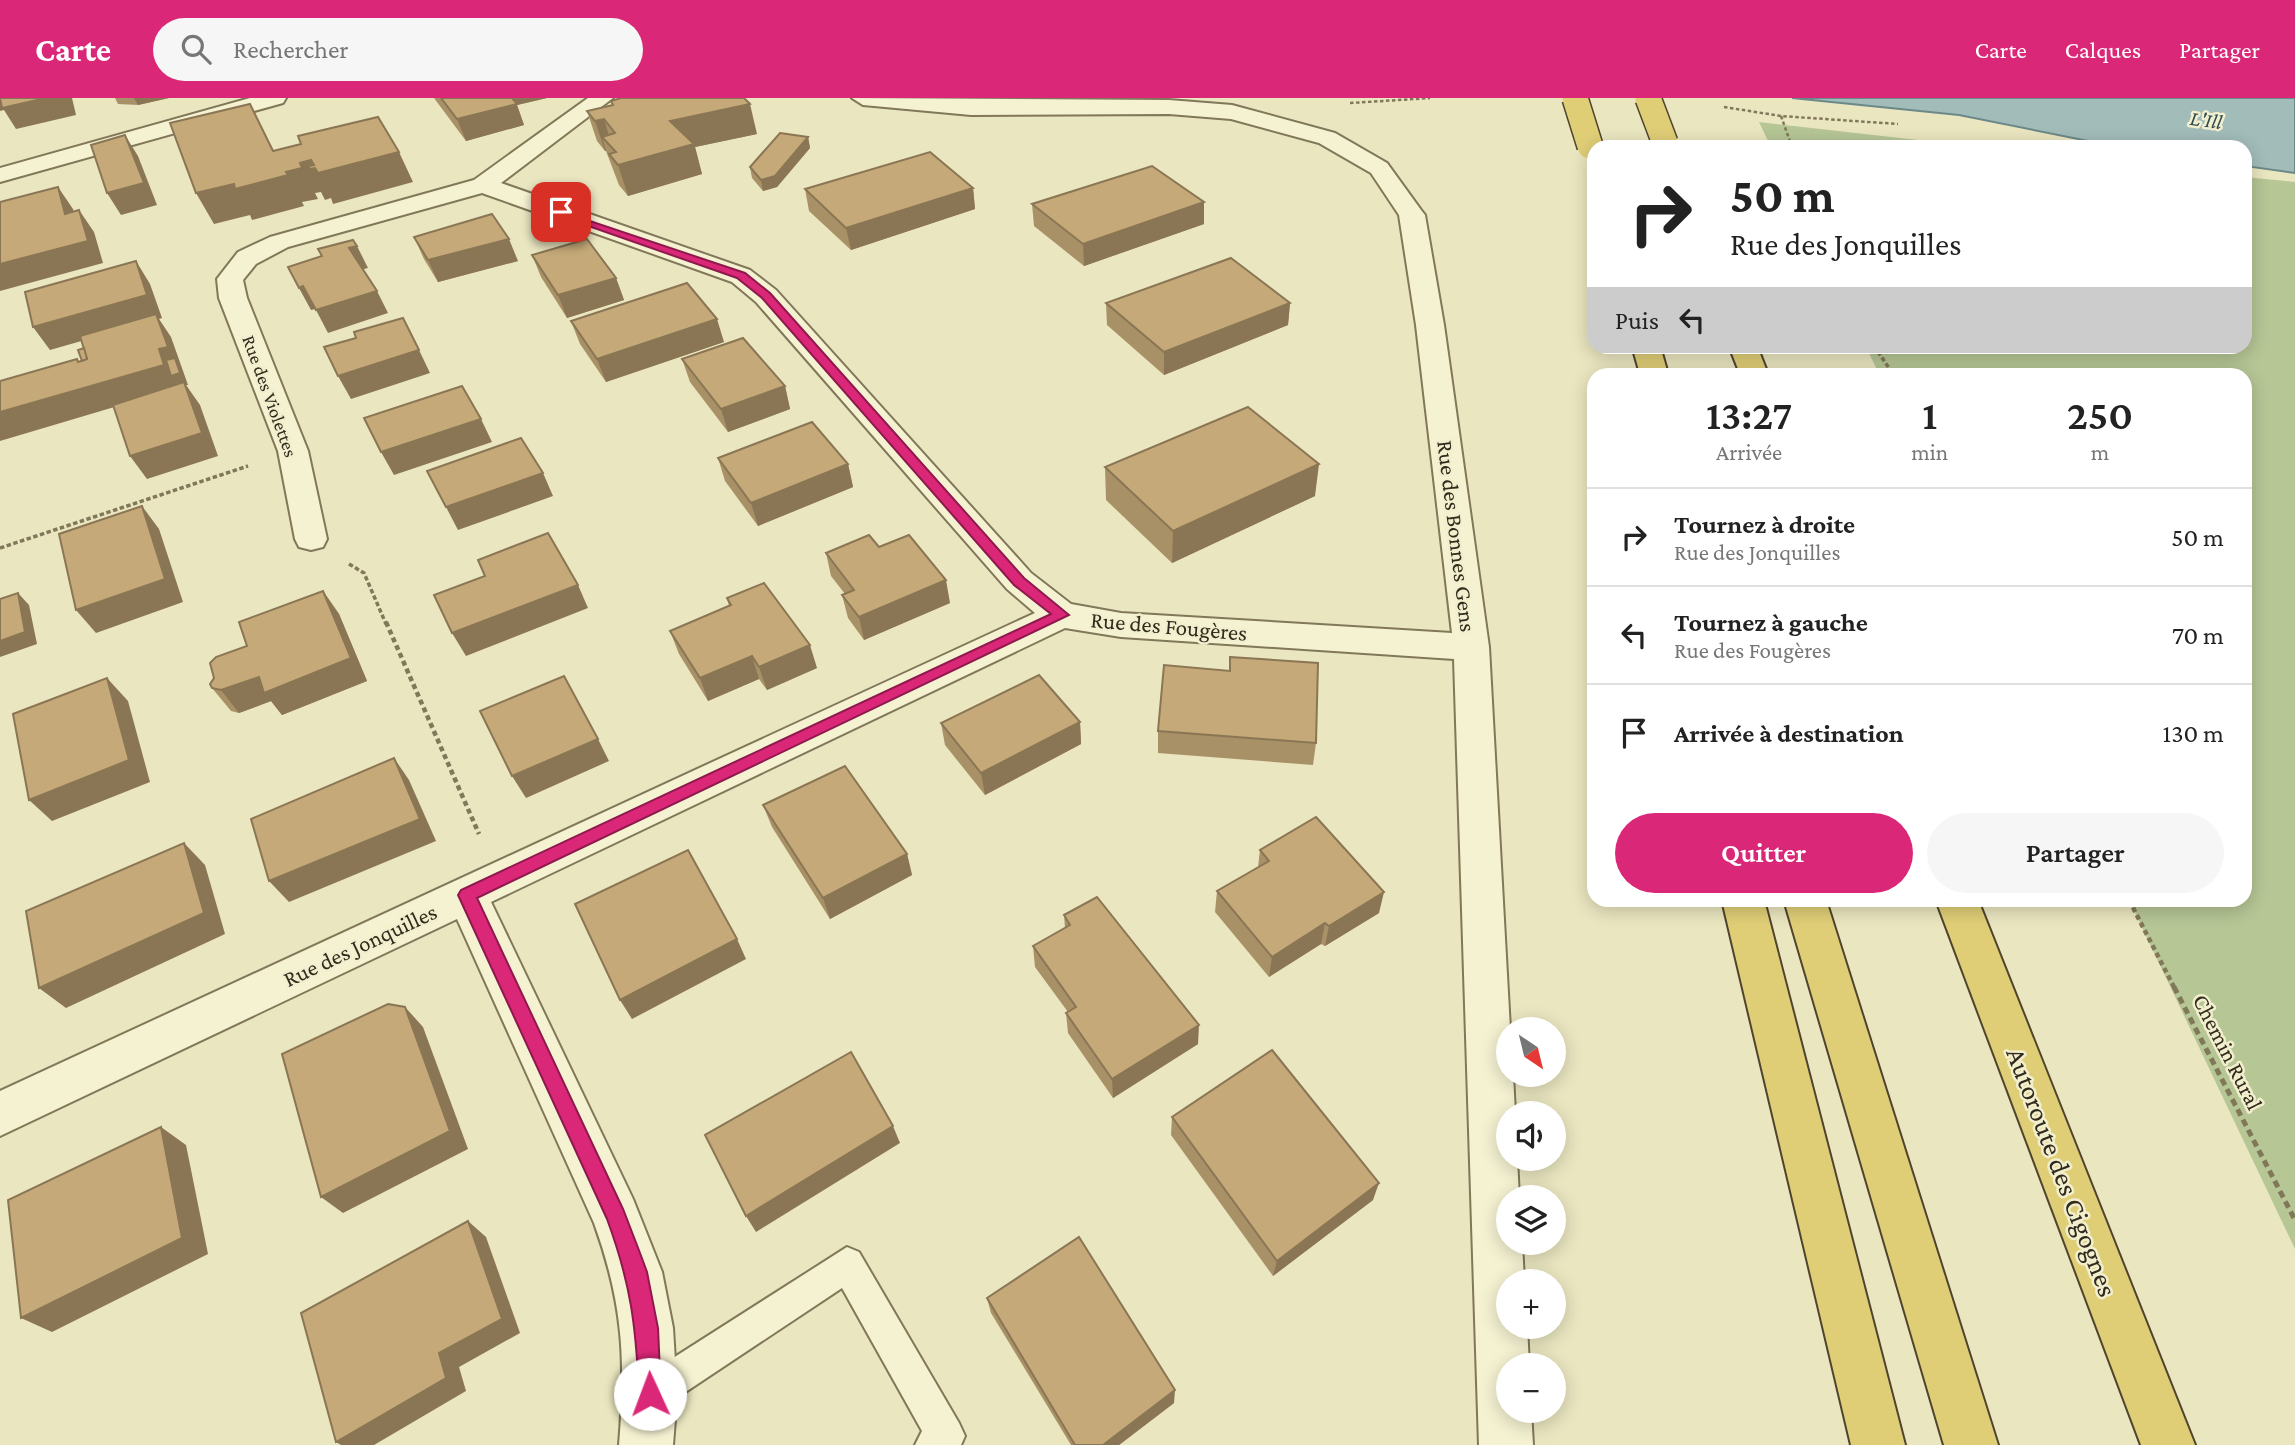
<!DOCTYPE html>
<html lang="fr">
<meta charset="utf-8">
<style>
body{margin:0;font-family:"Crimson Pro",serif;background:#f6f6f6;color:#222;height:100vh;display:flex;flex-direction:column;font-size:26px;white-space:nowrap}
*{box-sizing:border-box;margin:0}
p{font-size:23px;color:#767676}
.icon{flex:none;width:38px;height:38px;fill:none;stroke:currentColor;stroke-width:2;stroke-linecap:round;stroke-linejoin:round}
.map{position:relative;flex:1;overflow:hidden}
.details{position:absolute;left:1587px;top:270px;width:665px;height:539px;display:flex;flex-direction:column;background:#fff;border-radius:21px;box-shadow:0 4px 18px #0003}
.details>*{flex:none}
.top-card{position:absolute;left:1587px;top:42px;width:665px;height:214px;border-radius:21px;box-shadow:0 4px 18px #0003;background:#fff;color:#222;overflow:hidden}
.needle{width:46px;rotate:145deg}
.buttons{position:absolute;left:1496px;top:919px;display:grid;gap:14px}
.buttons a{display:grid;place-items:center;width:70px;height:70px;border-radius:50%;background:#fff;box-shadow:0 4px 18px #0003;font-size:35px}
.pin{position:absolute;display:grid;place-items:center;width:60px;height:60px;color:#fff;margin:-30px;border-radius:14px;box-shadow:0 4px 10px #0006}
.me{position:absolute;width:77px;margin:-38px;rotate:358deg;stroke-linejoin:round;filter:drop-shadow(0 0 5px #0008)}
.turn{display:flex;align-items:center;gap:24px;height:147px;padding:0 28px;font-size:32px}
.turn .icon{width:91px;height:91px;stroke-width:2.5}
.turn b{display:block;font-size:49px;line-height:60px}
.then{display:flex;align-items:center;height:66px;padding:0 28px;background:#0003;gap:14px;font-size:26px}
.eta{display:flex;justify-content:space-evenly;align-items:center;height:119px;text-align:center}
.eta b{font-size:42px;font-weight:600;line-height:49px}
.cta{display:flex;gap:14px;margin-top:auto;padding:14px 28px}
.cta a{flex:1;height:80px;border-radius:42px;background:#db2777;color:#fff;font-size:28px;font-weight:600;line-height:80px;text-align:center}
.cta a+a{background:#f6f6f6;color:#222}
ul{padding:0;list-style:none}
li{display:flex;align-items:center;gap:21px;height:98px;padding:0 28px;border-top:2px solid #e0e0e0}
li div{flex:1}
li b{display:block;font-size:26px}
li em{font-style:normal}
header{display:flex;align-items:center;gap:42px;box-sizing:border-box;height:98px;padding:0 35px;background:#db2777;color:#fff}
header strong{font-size:33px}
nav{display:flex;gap:38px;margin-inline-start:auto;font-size:24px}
.search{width:490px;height:63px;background:#f6f6f6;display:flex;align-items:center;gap:18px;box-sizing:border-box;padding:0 24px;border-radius:38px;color:#767676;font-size:26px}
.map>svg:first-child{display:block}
.green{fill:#b6c695}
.water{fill:#a2bcba;stroke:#6b8988;stroke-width:2}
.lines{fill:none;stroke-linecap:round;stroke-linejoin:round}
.service-casing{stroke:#817759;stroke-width:4}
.minor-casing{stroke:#817759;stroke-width:4}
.trunk-casing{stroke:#4f442e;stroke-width:4}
.path-far3{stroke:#817759;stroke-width:2.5;stroke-dasharray:3.5 2.5;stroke-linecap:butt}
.path-far2{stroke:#817759;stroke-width:3.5;stroke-dasharray:4.5 2.5;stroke-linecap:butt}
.path-far1{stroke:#817759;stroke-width:4.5;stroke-dasharray:5 3.5;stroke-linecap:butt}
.path{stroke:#817759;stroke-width:5;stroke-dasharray:7 4.5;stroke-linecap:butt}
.service{fill:#f5f2d2;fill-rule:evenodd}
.minor{fill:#f5f2d2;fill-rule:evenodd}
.trunk{fill:#e0ce77;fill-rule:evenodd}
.trunk-bridge-casing{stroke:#4f442e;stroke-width:28;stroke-linecap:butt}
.trunk-bridge{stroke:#e0ce77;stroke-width:25}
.wall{fill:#a99167}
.shaded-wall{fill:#8a7654}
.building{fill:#c5a978;stroke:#8a7654;stroke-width:2}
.route{fill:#db2777;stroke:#8e194d;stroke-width:2}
.labels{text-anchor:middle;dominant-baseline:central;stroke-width:5;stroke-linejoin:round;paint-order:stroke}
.far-street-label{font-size:19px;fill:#322b1d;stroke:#f2efcf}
.far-water-label{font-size:21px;font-style:italic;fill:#2d4b51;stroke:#f2efcf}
.street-label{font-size:23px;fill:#322b1d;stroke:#f2efcf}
.near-street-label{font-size:28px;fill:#322b1d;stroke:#f2efcf}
</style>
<header>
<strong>Carte</strong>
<div class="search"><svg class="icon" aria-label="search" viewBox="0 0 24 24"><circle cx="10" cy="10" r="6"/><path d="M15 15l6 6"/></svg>Rechercher</div>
<nav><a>Carte</a><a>Calques</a><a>Partager</a></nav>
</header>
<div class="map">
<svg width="2295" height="1347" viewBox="0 0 2295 1347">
<rect width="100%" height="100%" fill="#eae6c0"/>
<!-- green -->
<g class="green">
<polygon points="1759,24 1980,49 1771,49"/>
<polygon points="2245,79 2295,84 2295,1151 2129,802 2245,802 2245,276 1879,276 1866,249 2245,248"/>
</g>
<!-- water -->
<polygon class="water" points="1792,0 2295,0 2295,75 2245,68 2245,49 2118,49 1959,17"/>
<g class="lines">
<!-- service casing -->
<g class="service-casing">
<polygon id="service" points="847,1149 859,1154 959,1325 965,1338 961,1347 915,1347 922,1333 842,1190 663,1309 650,1314 637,1309 632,1296 637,1283"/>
</g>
<!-- minor casing -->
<g class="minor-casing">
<g id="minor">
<polygon points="250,0 286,0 283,5 0,84 0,70"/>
<path d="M588 0H613L501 85 750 172 776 192 1031 475 1071 506 1121 515 1452 535 1416 227 1399 117 1371 75 1319 45 1231 21 1169 16 971 17 863 7 852 0 1169 2 1232 7 1335 35 1387 65 1421 112 1425 117 1444 227 1489 549 1510 931 1508 976H1513L1515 1015H1508V1060H1517L1519 1099H1508V1144H1522L1524 1183H1508V1228H1527L1529 1267H1508V1312H1531L1533 1347H1479L1454 561 1121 539 1065 530 491 804 633 1101 662 1174 673 1230 677 1296 673 1347H619C626 1262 623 1205 594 1125L457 821 0 1038V993L1035 515 1007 491 756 204 732 184 482 95 288 149 256 166 243 182 247 200 308 353 327 441 323 449 311 452 299 449 295 441 278 353 219 200 217 181 238 154 270 139 474 82Z"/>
</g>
</g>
<!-- trunk casing -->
<g class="trunk-casing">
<g id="trunk">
<polygon points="1632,248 1660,248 1668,276 1640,276"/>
<polygon points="1729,248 1757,248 1768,276 1740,276"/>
<polygon points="1722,802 1764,802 1905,1347 1851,1347"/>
<polygon points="1784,802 1826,802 1998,1347 1944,1347"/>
<polygon points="1936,802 1978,802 2195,1347 2141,1347"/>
</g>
</g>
<!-- path-far3 -->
<g class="path-far3">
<polyline points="1350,5 1430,0"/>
<polyline points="1724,9 1781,18 1898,26"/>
<polyline points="1781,18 1792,49"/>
</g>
<!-- path-far2 -->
<g class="path-far2">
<polyline points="1874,248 1893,276"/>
<polyline points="0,450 248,368"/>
<polyline points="349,466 364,475 386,526"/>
</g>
<!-- path-far1 -->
<g class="path-far1">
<polyline points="386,524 479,736"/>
<polyline points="2129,802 2175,891"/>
</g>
<!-- path -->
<polyline class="path" points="2174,889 2295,1122"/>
<!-- service -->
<use href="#service" class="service"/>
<!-- minor -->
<use href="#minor" class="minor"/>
<!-- trunk -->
<use href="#trunk" class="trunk"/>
<!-- trunk-bridge casing -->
<g class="trunk-bridge-casing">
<g id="trunk-bridge">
<polyline points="1575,0 1590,48"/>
<polyline points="1648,0 1665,45"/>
</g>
</g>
<!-- trunk-bridge -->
<use href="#trunk-bridge" class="trunk-bridge"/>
</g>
<!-- wall -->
<g class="wall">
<polygon points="115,0 169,0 138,7 118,6"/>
<polygon points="434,0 547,0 517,7 524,27 466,43"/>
<polygon points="611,3 757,36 695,49 702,76 628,98 619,87 606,53 605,53 597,43 587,13 612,7"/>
<polygon points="808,39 810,50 777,89 763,93 752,80 750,69"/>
<polygon points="973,90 975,111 851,152 809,113 805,91"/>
<polygon points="1204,104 1204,126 1084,168 1034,128 1032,106"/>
<polygon points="414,139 518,163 438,184 424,161"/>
<polygon points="532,157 616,180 624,202 567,220 541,179"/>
<polygon points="1106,205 1290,205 1288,227 1164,277 1107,227"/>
<polygon points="571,223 724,244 606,284 580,246"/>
<polygon points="682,261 785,288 790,311 728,334 690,284"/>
<polygon points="718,360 848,366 853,389 758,428 725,383"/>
<polygon points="1105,369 1315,398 1172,465 1106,402"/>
<polygon points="879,449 950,505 864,542 848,520 842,497 845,496 831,478 826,455"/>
<polygon points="323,493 339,516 367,583 282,617 271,603 239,615 231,613 212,590 247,548"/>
<polygon points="727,500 817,570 767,592 759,581 708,603 679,556 670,533 729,508"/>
<polygon points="1229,573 1316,645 1313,667 1158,655 1158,633"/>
<polygon points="1080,624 1081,646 985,697 945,647 941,625"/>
<polygon points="763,707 907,756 912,777 830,821 772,729"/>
<polygon points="1260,752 1379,815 1325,848 1321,846 1269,879 1215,814 1217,793 1258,769"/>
<polygon points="1064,817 1198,946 1113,1000 1068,935 1066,915 1068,914 1035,869 1033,848 1065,830"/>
<polygon points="1172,1019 1373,1102 1273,1178 1171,1037"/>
<polygon points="987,1200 1174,1305 1119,1347 1071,1347 991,1215"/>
</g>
<!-- shaded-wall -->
<g class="shaded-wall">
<polygon points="0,0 72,0 76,17 16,31 4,12 0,13"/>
<polygon points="134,0 169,0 138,7"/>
<polygon points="508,0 547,0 517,7 524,27 466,43 457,21"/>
<polygon points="250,6 286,78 286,74 300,65 311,62 399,54 413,84 333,106 331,100 325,102 321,94 315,95 318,101 302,104 304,108 252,122 250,117 214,126 196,95"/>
<polygon points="750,6 757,36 695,49 702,76 628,98 618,67 670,23"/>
<polygon points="604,21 613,51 602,39 606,53 605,53 595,23"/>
<polygon points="125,37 138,58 157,107 121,117 107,95"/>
<polygon points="808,39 810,50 777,89 763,93 761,82"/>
<polygon points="58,89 73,111 80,138 65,116"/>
<polygon points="973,90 975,111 851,152 846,130"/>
<polygon points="1204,104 1204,126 1084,168 1083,146"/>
<polygon points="79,112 94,134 103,165 0,193 0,166"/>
<polygon points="509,141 518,163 438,184 428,162"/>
<polygon points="357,148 368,170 360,172 349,150"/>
<polygon points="136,163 150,186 162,220 159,221 171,239 188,287 186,287 200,307 218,358 147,381 130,358 185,288 0,343 0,314 158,221 50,252 33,229"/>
<polygon points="616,180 624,202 567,220 558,197"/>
<polygon points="303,188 315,211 311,212 299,190"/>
<polygon points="377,193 388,215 328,235 316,212"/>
<polygon points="1290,205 1288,227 1164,277 1164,254"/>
<polygon points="717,221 724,244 606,284 597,261"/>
<polygon points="419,252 430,275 351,301 338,278"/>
<polygon points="785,288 790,311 728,334 721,311"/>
<polygon points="481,321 492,344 394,377 381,354"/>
<polygon points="848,366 853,389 758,428 751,405"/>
<polygon points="1319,366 1315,398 1172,465 1173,433"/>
<polygon points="543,375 553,398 458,432 446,409"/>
<polygon points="142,408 159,431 183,504 96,535 76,512"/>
<polygon points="946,482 950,505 864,542 859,519"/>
<polygon points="578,487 588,510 466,558 452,535"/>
<polygon points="323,493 339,516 367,583 282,617 271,603 239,615 221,592"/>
<polygon points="18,495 29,507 37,546 0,559 0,543"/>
<polygon points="810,547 817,570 767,592 759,569"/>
<polygon points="752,558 759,581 708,603 700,580"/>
<polygon points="107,580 128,603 150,684 52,723 29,702"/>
<polygon points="1080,624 1081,646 985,697 981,675"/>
<polygon points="598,641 609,663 526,700 512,678"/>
<polygon points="394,660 409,682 436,743 289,804 269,783"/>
<polygon points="184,745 205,767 225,836 66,910 39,890"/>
<polygon points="907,756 912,777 830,821 823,800"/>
<polygon points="1384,794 1379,815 1325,848 1329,828"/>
<polygon points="1325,825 1321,846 1269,879 1272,859"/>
<polygon points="737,841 746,861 632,921 620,902"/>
<polygon points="405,909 423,929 468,1051 343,1115 321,1099"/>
<polygon points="1199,927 1198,946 1113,1000 1112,981"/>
<polygon points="893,1028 900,1045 756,1134 746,1118"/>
<polygon points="161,1029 186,1047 208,1156 52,1234 21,1220"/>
<polygon points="1379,1085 1373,1102 1273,1178 1277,1163"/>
<polygon points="468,1123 486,1139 520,1235 459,1269 466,1293 374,1347 341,1347 336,1344 439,1255"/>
<polygon points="1175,1292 1174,1305 1119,1347 1103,1347"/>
</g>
<!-- building -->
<g class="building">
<polygon points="0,0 46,0 2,10"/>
<polygon points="441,0 512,0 517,6 457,21"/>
<polygon points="621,0 744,0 750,6 670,23 694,46 618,67 609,56 616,54 602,39 615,35 604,21 595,23 587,13 613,7 611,3"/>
<polygon points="250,6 273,53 301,46 298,38 378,19 399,54 318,75 315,70 309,71 309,68 314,67 311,62 300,65 302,70 286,74 288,77 235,91 234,86 196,95 170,25"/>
<polygon points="780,35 808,39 775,78 761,82 750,69"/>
<polygon points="125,37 144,85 107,95 91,47"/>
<polygon points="930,54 973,90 846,130 805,91"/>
<polygon points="1152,68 1204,104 1083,146 1032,106"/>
<polygon points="58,89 65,116 79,112 88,143 0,166 0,104"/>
<polygon points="492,116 509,141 428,162 414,139"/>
<polygon points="587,141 616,180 558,197 532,157"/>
<polygon points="353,142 357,148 349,150 377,193 316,212 303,188 299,190 288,169 322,158 318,151"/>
<polygon points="1231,160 1290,205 1164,254 1106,205"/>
<polygon points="136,163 147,197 33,229 25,194"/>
<polygon points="687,185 717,221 597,261 571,223"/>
<polygon points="156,216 168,249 159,251 164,267 0,314 0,283 77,261 78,264 87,261 80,238"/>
<polygon points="403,220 419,252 338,278 324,249 356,240 354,234"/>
<polygon points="743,240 785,288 721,311 682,261"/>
<polygon points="84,250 87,261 82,263 78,252"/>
<polygon points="175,260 180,275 171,278 166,262"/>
<polygon points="184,284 202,335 130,358 113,307"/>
<polygon points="462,288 481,321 381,354 364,320"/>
<polygon points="1248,309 1319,366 1173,433 1105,369"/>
<polygon points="812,324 848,366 751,405 718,360"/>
<polygon points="521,340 543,375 446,409 427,373"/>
<polygon points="142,408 165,481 76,512 59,436"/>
<polygon points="548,435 578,487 452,535 434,497 485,478 478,462"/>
<polygon points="869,437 879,449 909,437 946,482 859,519 842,497 854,492 826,455"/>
<polygon points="764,485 810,547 759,569 752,558 700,580 670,533 731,507 727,500"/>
<polygon points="323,493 351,560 264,595 259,579 221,592 212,590 210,586 214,580 210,565 216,559 247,548 239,524"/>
<polygon points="18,495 25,534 0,543 0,501"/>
<polygon points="1230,559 1318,565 1316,645 1158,633 1164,567 1230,573"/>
<polygon points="1039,577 1080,624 981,675 941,625"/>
<polygon points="564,578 598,641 512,678 480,613"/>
<polygon points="107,580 129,662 29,702 13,616"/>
<polygon points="394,660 420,721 269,783 251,721"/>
<polygon points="845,668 907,756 823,800 763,707"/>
<polygon points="1316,719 1384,794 1329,828 1325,825 1272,859 1217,793 1269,763 1260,752"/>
<polygon points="184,745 204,815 39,890 26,813"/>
<polygon points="688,752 737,841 620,902 575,806"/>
<polygon points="1097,799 1199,927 1112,981 1066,915 1076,909 1033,848 1070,827 1064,817"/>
<polygon points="388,906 405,909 450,1033 321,1099 282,956"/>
<polygon points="1272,952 1379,1085 1277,1163 1172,1019"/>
<polygon points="851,954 893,1028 746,1118 705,1037"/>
<polygon points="161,1029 182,1140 21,1220 8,1102"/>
<polygon points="468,1123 502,1221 439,1255 446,1280 336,1344 301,1215"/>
<polygon points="1079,1139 1175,1292 1103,1347 1075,1347 987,1200"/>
</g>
<!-- route -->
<path class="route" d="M557 112 745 175 770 195 1024 480 1069 517 477 800 623 1111 640 1155 647 1174 658 1230 661 1296 658 1304 650 1307 642 1304 639 1296C636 1228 631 1186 607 1121L458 797 461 792 1051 516 1014 487 762 200 737 180 557 117Z"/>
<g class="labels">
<!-- far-street labels -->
<g class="far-street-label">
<text transform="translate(270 298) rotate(70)">Rue des Violettes</text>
</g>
<!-- far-water labels -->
<g class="far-water-label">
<text transform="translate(2206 22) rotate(8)">L'Ill</text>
</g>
<!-- street labels -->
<g class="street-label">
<text transform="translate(1457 438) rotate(83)">Rue des Bonnes Gens</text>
<text transform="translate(1169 528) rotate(5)">Rue des Fougères</text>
<text transform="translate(360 847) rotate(-25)">Rue des Jonquilles</text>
<text transform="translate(2228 954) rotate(63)">Chemin Rural</text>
</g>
<!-- near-street labels -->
<g class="near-street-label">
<text transform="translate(2062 1074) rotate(69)">Autoroute des Cigognes</text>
</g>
</g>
</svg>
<div class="buttons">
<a><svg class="needle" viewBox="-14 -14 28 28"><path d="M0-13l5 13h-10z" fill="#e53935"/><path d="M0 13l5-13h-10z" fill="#767676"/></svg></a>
<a><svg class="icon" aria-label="sound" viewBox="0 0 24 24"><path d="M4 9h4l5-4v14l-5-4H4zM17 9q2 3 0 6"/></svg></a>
<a><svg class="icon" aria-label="layers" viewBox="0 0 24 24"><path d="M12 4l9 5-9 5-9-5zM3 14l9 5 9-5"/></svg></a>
<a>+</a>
<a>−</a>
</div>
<div class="pin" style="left:561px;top:114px;background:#d93025"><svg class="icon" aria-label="arrive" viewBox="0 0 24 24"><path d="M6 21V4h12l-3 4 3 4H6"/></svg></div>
<svg class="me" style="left:650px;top:1296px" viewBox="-20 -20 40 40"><circle r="19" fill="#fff"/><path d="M0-13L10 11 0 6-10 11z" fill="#db2777"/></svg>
<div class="top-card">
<div class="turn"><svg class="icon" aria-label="right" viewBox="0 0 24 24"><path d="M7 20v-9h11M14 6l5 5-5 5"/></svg><div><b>50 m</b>Rue des Jonquilles</div></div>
<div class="then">Puis<svg class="icon" aria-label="left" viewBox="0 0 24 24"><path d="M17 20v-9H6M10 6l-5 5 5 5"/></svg></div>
</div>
<section class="details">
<div class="eta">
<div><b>13:27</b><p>Arrivée</p></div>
<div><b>1</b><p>min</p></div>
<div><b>250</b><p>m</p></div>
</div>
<ul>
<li><svg class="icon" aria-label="right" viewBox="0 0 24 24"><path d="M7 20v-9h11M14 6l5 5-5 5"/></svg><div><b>Tournez à droite</b><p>Rue des Jonquilles</p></div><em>50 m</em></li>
<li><svg class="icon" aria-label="left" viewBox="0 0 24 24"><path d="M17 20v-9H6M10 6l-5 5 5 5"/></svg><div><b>Tournez à gauche</b><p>Rue des Fougères</p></div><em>70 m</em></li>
<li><svg class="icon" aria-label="arrive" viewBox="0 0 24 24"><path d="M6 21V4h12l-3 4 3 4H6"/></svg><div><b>Arrivée à destination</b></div><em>130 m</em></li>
</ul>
<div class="cta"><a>Quitter</a><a>Partager</a></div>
</section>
</div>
